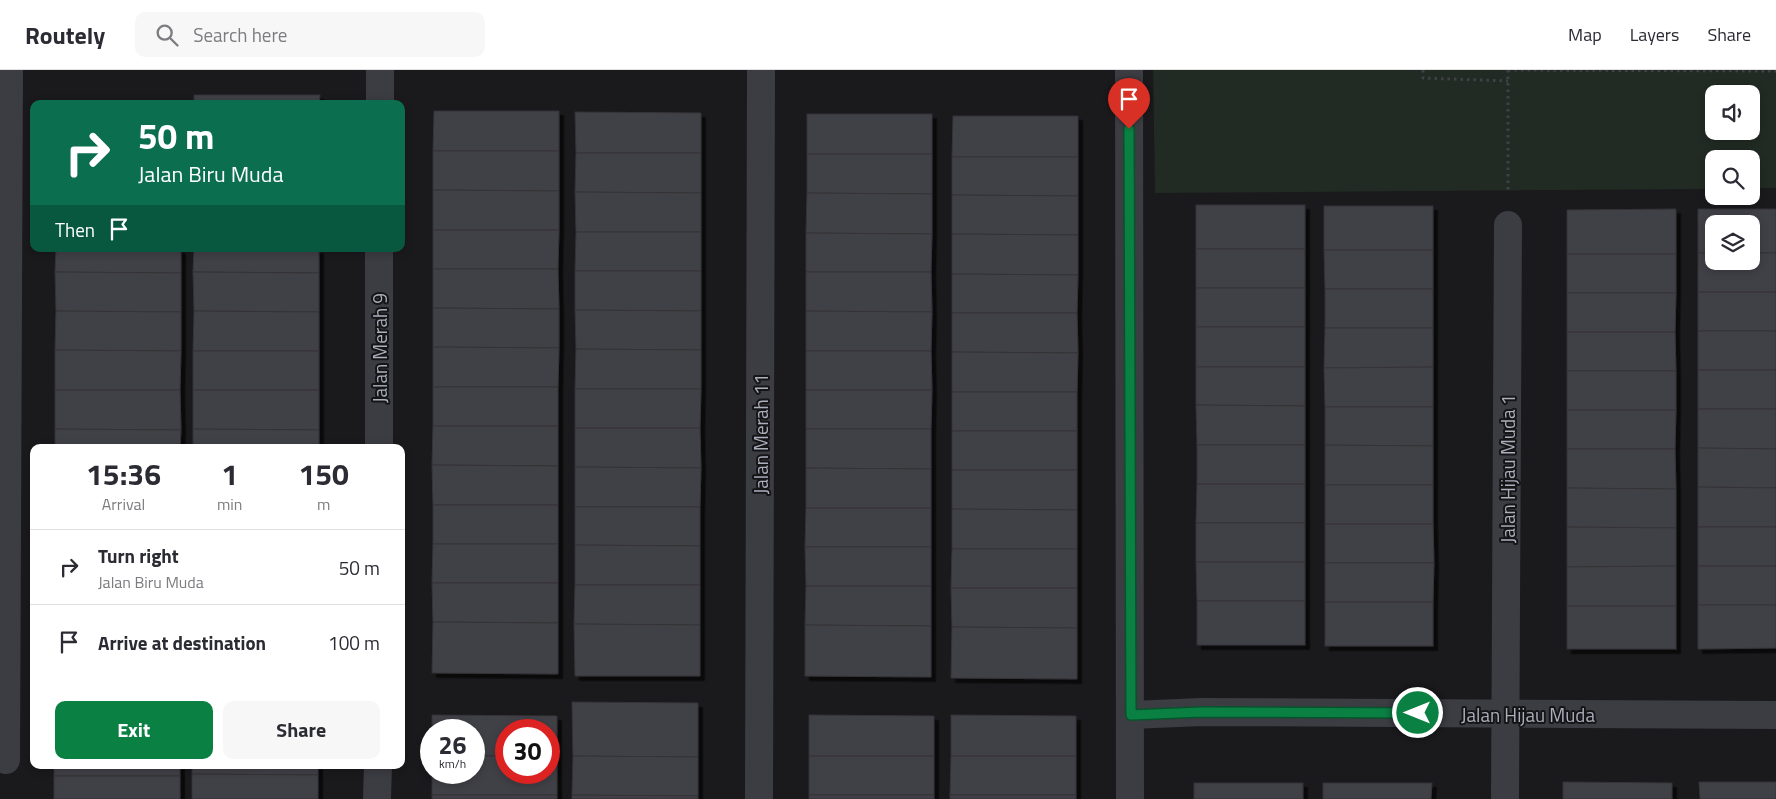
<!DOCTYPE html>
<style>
body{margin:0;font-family:"Titillium Web",sans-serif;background:#f7f7f7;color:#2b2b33;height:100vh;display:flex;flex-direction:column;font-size:19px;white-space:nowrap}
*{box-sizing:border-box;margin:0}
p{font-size:16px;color:#7c7c81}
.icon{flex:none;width:28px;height:28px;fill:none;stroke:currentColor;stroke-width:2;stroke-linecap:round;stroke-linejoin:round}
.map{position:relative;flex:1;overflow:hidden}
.side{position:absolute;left:30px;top:374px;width:375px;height:325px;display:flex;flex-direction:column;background:#fff;border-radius:10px;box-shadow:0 2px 8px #0003}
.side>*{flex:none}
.guide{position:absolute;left:30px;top:30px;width:375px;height:152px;border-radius:10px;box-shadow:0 2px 8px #0003;background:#0b6e4f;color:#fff;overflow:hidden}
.fabs{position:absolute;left:1705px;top:15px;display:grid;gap:10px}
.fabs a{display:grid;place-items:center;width:55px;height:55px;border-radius:10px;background:#fff;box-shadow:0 2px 8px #0003;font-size:25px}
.speed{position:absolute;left:420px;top:649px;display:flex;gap:10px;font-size:25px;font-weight:700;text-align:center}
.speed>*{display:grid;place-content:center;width:65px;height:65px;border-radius:50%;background:#fff;box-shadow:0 2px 8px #0003;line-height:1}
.speed small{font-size:12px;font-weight:400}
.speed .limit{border:8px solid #d22;background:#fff;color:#111}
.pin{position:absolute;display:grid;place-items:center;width:42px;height:42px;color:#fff;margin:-51px -21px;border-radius:50% 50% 50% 0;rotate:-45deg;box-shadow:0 0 5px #0007}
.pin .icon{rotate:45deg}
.me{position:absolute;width:55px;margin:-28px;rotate:270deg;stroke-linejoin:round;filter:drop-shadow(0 0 4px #0008)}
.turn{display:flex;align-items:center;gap:18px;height:105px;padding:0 25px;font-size:22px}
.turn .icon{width:65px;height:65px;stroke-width:2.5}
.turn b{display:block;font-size:35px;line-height:42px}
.then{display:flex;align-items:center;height:48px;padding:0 25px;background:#0003;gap:10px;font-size:19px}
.eta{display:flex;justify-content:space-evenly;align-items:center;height:85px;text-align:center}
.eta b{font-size:30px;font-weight:700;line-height:35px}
.button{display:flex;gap:10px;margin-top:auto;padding:10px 25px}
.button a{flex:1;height:58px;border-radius:10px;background:#0b8043;color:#fff;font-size:20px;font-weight:700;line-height:58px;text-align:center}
.button a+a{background:#f7f7f7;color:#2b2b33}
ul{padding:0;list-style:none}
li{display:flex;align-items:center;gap:15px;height:75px;padding:0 25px;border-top:1px solid #e1e1e2}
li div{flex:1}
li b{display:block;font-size:19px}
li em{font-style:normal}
header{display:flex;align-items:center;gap:30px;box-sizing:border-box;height:70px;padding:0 25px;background:#fff;border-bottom:1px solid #e1e1e2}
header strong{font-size:24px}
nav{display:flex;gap:28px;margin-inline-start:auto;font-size:18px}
.search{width:350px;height:45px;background:#f7f7f7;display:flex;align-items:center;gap:12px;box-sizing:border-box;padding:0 18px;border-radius:10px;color:#7c7c81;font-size:19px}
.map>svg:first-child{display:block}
.green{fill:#212a23;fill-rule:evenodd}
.building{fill:#414146;stroke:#343338;filter:url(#shadow)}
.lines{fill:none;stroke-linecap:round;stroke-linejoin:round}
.path{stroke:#404148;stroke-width:3;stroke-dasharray:2.5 4;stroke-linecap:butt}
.street{stroke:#3c3c43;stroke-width:28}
.route-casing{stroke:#07532c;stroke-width:12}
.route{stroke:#0b8043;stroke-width:9}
.labels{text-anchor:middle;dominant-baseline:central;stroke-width:4;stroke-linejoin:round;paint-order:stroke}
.street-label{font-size:19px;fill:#abaebb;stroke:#151417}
</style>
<header>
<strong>Routely</strong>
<div class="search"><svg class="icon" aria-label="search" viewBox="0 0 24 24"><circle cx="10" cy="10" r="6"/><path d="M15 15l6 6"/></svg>Search here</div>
<nav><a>Map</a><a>Layers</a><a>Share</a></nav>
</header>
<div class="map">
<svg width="1776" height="729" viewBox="0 0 1776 729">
<defs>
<filter id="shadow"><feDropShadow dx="4.5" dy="4.5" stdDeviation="0" flood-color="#0009"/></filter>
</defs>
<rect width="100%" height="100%" fill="#1a191c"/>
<!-- green -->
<path class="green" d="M1153 0H1776V118H1751V89H1714V119L1155 123ZM1714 24H1751V61H1714Z"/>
<!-- building -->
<g class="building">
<polygon points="194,25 320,25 319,34 194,34"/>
<polygon points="434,41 559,41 559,81 433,81"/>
<polygon points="575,42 701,43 701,83 576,83"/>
<rect x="807" y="44" width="125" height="40"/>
<polygon points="953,46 1078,46 1078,87 952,87"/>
<polygon points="433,81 559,81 559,121 433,120"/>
<polygon points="576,83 701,83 701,123 575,122"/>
<polygon points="807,84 932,84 932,124 807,123"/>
<polygon points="952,87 1078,87 1078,126 952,125"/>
<polygon points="433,120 559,121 559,160 433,160"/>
<polygon points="575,122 701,123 701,162 576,162"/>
<polygon points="807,123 932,124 932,164 806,163"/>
<polygon points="952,125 1078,126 1078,165 952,164"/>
<rect x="1196" y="135" width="109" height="44"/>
<rect x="1324" y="136" width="109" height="44"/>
<polygon points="1676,139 1676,184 1567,184 1567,140"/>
<polygon points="1698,139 1776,139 1776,183 1751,183 1751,154 1714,154 1714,183 1698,183"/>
<polygon points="433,160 559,160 558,199 433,199"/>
<polygon points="576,162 701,162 701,201 575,201"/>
<polygon points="806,163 932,164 931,202 806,202"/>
<polygon points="952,164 1078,165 1078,205 952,204"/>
<polygon points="56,179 181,179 181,203 55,202"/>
<polygon points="194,179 319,179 319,203 193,202"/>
<rect x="1196" y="179" width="109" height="39"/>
<polygon points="1324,180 1433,180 1433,219 1325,219"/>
<polygon points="1698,183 1714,183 1714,191 1751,191 1751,183 1776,183 1776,222 1698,222"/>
<rect x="1567" y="184" width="109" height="39"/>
<polygon points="433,199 558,199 559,239 433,238"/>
<polygon points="575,201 701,201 701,241 575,240"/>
<polygon points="55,202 181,203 181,242 56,241"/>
<polygon points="193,202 319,203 319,242 194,241"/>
<polygon points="806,202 931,202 932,242 806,241"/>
<polygon points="952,204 1078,205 1077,243 952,243"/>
<rect x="1196" y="218" width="109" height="39"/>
<rect x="1325" y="219" width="108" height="39"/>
<rect x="1698" y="222" width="78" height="39"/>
<polygon points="1567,223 1676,223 1675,262 1567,262"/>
<polygon points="433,238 559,239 559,278 433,277"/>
<polygon points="575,240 701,241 701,280 576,279"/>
<polygon points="56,241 181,242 181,281 55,280"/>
<polygon points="194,241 319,242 319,281 193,281"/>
<polygon points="806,241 932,242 931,281 806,281"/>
<polygon points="952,243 1077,243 1078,283 952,282"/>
<rect x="1196" y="257" width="109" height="40"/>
<polygon points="1325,258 1433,258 1433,297 1324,298"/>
<rect x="1698" y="261" width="78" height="39"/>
<polygon points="1567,262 1675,262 1676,301 1567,301"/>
<polygon points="433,277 559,278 558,317 433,317"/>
<polygon points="576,279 701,280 701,319 575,319"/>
<polygon points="55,280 181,281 180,320 55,320"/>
<rect x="193" y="281" width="126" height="39"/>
<polygon points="806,281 931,281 932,320 806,320"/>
<polygon points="952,282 1078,283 1077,322 952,322"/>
<polygon points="1196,297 1305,297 1305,336 1196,335"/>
<polygon points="1433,297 1433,337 1325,337 1324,298"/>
<rect x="1698" y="300" width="78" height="39"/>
<rect x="1567" y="301" width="109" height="39"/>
<rect x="433" y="317" width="125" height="39"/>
<polygon points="575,319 701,319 700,358 575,358"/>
<polygon points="55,320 180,320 181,360 55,359"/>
<polygon points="193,320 319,320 319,360 193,359"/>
<polygon points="806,320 932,320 931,359 806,359"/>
<rect x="952" y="322" width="125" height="39"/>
<polygon points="1196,335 1305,336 1305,375 1197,375"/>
<polygon points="1325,337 1433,337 1433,376 1325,375"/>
<polygon points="1698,339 1776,339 1776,379 1698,378"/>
<polygon points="1567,340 1676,340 1675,379 1567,379"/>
<polygon points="433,356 558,356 558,396 432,395"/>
<polygon points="575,358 700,358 701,398 575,397"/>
<polygon points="55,359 181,360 180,378 55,378"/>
<polygon points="193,359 319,360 319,378 193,378"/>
<polygon points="806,359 931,359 931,399 806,398"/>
<rect x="952" y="361" width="125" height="39"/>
<rect x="1197" y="375" width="108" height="39"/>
<polygon points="1325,375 1433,376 1433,415 1325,415"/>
<polygon points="1698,378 1776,379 1776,418 1698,417"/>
<polygon points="1567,379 1675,379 1676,419 1567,418"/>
<polygon points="432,395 558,396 558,435 433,435"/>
<polygon points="575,397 701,398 700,437 575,437"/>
<polygon points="806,398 931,399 931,438 806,438"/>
<polygon points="952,400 1077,400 1077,440 952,439"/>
<polygon points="1197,414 1305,414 1305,453 1196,453"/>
<rect x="1325" y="415" width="108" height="39"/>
<polygon points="1698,417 1776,418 1776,457 1698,457"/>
<polygon points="1567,418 1676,419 1676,458 1567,457"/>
<rect x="433" y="435" width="125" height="39"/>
<polygon points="575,437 700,437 700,476 575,475"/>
<polygon points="806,438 931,438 931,477 805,477"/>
<polygon points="952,439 1077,440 1077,479 952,479"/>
<rect x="1196" y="453" width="109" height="39"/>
<polygon points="1325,454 1433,454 1434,493 1325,493"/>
<polygon points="1567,457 1676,458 1676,496 1567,497"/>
<rect x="1698" y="457" width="78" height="39"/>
<polygon points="433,474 558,474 558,513 432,513"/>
<polygon points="575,475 700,476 700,515 575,515"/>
<polygon points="805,477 931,477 931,516 806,516"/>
<polygon points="952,479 1077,479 1077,518 951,518"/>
<polygon points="1196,492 1305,492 1305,531 1197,531"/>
<polygon points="1325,493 1434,493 1433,532 1325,532"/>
<polygon points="1676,496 1676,536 1567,536 1567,497"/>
<rect x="1698" y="496" width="78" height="39"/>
<polygon points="432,513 558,513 558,553 433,552"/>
<polygon points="575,515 700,515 700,555 574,554"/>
<polygon points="806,516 931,516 931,556 805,555"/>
<polygon points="951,518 1077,518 1077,558 952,557"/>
<rect x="1197" y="531" width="108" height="44"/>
<rect x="1325" y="532" width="108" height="44"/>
<polygon points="1698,535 1776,535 1776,578 1698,579"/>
<rect x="1567" y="536" width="109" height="43"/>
<polygon points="433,552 558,553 558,604 432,603"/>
<polygon points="574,554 700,555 700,606 575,606"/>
<polygon points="805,555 931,556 931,607 805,606"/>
<polygon points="952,557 1077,558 1077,609 951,608"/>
<polygon points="572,632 698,633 698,687 573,686"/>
<polygon points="432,645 557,646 557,686 549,686 549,660 506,660 506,686 474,686 474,660 432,660"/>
<polygon points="809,645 934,646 934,686 809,686"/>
<polygon points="951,645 1076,646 1076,686 951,686"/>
<polygon points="474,686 506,686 506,702 549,702 549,686 557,686 557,725 432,725 432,702 474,702"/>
<polygon points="573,686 698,687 698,726 572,725"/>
<rect x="809" y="686" width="125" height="39"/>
<polygon points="951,686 1076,686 1076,725 950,725"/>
<rect x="54" y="695" width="126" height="11"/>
<polygon points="192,695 318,695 318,705 192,704"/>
<polygon points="192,704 318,705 318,729 192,729"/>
<rect x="54" y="706" width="126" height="23"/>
<polygon points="1563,712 1672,713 1672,729 1563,729"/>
<polygon points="1699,712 1776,712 1776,729 1700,729"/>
<rect x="1194" y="713" width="109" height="16"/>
<polygon points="1323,713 1432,713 1431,729 1323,729"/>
<rect x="432" y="725" width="125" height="4"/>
<polygon points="572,725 698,726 698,729 572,729"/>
<rect x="809" y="725" width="125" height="4"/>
<rect x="950" y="725" width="126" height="4"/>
</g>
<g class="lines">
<!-- path -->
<g class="path">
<polyline points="1423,0 1423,8 1508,11"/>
<polyline points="1508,0 1776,1"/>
<polyline points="1508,0 1508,121"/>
</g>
<!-- street -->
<g class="street">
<polyline points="1129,0 1130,729"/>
<polyline points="380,34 380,0"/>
<polyline points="379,378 379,179"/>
<polyline points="1131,645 1202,642 1776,645"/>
<polyline points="6,690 9,0"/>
<polyline points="377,729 378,695"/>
<polyline points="759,729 761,0"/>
<polyline points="1505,729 1508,155"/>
</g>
</g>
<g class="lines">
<!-- route casing -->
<g class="route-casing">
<polyline id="route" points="1129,59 1131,645 1202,642 1418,643"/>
</g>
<!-- route -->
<use href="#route" class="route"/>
</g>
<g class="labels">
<!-- street labels -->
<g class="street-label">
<text transform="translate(379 278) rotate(-90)">Jalan Merah 9</text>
<text transform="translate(760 364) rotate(-90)">Jalan Merah 11</text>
<text transform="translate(1507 399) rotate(-90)">Jalan Hijau Muda 1</text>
<text x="1528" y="644">Jalan Hijau Muda</text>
</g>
</g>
</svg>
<div class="fabs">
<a><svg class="icon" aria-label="sound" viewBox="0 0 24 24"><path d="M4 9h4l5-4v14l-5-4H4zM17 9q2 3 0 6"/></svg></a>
<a><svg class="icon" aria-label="search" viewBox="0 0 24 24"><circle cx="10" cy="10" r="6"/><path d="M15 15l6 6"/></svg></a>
<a><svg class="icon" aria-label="layers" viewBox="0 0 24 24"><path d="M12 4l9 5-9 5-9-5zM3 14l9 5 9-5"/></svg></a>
</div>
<div class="speed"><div>26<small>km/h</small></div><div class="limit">30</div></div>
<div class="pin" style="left:1129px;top:59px;background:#d93025"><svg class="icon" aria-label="arrive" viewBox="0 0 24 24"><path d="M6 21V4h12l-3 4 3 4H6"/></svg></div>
<svg class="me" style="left:1418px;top:643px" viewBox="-20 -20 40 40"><circle r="17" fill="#0b8043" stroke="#fff" stroke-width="3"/><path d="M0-11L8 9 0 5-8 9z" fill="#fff"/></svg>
<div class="guide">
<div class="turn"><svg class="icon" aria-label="right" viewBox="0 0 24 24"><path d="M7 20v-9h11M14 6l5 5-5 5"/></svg><div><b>50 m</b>Jalan Biru Muda</div></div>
<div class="then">Then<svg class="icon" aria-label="arrive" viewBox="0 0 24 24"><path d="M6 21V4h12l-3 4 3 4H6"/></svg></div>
</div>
<section class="side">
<div class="eta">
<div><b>15:36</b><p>Arrival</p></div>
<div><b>1</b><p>min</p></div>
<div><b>150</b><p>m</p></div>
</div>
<ul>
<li><svg class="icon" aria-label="right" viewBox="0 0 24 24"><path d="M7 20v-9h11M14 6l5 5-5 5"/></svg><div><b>Turn right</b><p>Jalan Biru Muda</p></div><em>50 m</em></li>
<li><svg class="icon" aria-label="arrive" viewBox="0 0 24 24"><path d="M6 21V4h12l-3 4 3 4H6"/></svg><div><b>Arrive at destination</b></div><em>100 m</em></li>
</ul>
<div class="button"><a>Exit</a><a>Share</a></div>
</section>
</div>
